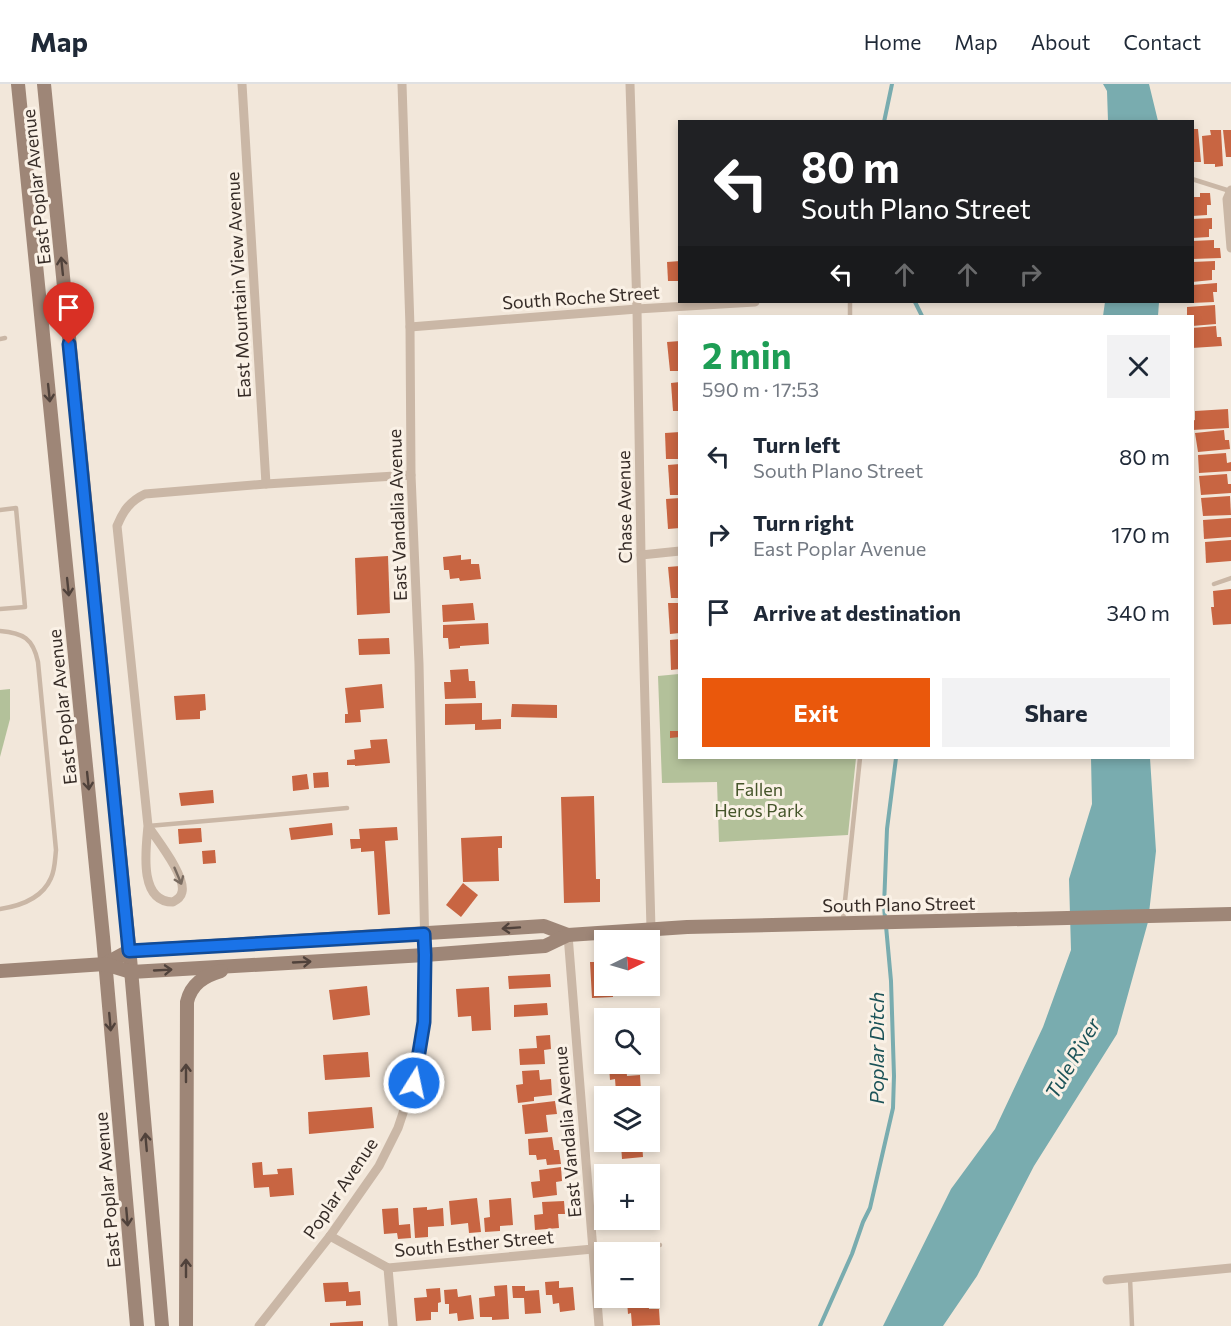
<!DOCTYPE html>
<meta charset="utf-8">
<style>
body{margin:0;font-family:Commissioner,sans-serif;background:#f2f2f3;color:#1f2937;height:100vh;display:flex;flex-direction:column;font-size:22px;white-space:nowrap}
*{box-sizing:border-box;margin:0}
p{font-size:20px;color:#747a83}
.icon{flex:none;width:33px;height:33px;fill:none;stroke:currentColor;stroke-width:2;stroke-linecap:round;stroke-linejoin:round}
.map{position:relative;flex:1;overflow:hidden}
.panel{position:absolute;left:678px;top:231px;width:516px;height:444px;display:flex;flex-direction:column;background:#fff;border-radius:0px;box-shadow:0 3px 9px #0003}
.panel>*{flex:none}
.banner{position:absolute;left:678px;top:36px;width:516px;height:183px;border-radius:0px;box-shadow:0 3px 9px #0003;background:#202124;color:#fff;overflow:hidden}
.needle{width:39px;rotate:85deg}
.fabs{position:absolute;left:594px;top:846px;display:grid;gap:12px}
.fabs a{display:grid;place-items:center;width:66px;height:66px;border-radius:0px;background:#fff;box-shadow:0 3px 9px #0003;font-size:30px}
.pin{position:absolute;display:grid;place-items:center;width:51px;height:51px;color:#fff;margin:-62px -26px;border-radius:50% 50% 50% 0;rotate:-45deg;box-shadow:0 0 6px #0007}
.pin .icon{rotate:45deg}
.me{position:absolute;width:66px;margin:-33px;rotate:10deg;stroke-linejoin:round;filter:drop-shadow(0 0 4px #0008)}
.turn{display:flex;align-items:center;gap:21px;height:126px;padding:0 24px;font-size:27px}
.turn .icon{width:78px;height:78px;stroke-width:2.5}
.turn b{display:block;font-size:42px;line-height:51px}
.lanes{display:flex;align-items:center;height:57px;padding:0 24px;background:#0003;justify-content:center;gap:30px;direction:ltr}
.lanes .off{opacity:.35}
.round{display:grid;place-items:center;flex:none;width:63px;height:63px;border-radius:0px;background:#f2f2f3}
.summary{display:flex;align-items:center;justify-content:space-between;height:102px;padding:0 24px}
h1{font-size:36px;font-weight:700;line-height:45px;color:#1e9e55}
.action{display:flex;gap:12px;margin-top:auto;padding:12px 24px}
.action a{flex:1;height:69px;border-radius:0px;background:#ea580c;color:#fff;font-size:24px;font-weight:700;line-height:69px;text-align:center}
.action a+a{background:#f2f2f3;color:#1f2937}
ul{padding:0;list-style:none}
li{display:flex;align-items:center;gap:18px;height:78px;padding:0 24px}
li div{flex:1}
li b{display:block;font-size:22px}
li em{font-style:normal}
header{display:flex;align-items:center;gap:36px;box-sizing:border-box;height:84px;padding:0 30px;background:#fff;border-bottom:2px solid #e0e1e3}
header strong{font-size:28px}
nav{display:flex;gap:33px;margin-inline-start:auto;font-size:21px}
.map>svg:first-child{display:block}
.green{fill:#b3c19a}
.water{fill:#79acaf}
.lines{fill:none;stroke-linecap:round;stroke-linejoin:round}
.stream{stroke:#79acaf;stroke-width:4}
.building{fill:#c86542}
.service{stroke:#cab7a6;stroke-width:4.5}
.minor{stroke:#cab7a6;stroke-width:9}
.secondary{stroke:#9e8677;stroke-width:14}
.oneway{stroke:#50423b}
.oneway2{stroke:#796b60}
.route-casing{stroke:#114b97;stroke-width:15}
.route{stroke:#1a73e8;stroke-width:10}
.labels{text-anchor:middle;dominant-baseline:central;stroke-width:6;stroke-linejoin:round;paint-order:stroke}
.street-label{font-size:18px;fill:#362c27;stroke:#faf1e6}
.park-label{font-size:18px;fill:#45552a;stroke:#faf1e6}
.water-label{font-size:20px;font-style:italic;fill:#1c5358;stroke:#faf1e6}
</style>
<header>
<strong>Map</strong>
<nav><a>Home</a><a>Map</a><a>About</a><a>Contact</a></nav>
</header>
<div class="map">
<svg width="1231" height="1242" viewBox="0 0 1231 1242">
<rect width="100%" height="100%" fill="#f2e7da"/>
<!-- green -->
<g class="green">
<polygon points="679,590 680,674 856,674 848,751 719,758 717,698 662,699 658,592"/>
<polygon points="10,605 10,635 0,673 0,606"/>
</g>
<!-- water -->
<g class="water">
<polygon points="1103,0 1149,0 1158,37 1108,37 1107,7"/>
<polygon points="1105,218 1159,218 1158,232 1103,232"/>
<polygon points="1091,674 1150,674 1156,767 1148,838 1117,950 1034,1082 977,1192 943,1242 883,1242 951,1105 995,1045 1043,943 1071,866 1069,795 1092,720"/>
</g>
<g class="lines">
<!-- stream -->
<g class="stream">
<polyline points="884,38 892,0"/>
<polyline points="915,218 922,232"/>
<polyline points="885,834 884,822 887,745 896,674"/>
<polyline points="820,1242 852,1170 863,1138 870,1124 893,1024 894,992 891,897 886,842"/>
</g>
</g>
<!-- building -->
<g class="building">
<polygon points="1192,45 1198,45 1201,78 1192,78"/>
<polygon points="1210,46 1221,46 1223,82 1215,83 1215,80 1204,80 1202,52 1211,51"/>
<polygon points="1223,46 1231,46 1231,73 1226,73"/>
<polygon points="1200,109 1210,109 1211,121 1207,121 1207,131 1192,132 1192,113 1200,113"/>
<polygon points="1212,134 1212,145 1209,145 1209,153 1192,154 1192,135"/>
<polygon points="1214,156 1214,164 1220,164 1221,174 1192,175 1192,157"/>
<polygon points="680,177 680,197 668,197 667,178"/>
<polygon points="1215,177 1215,186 1212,186 1212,196 1192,198 1192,178"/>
<polygon points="1217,199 1217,208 1213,208 1214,218 1192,219 1192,201"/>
<polygon points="1215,221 1216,240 1192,242 1192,232 1187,232 1187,223"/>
<polygon points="1216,242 1217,253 1221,253 1222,262 1192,264 1192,244"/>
<polygon points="680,257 680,287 670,287 667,258"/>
<polygon points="680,298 680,327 673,327 671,299"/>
<polygon points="1228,325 1229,344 1192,346 1192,337 1195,336 1195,327"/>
<polygon points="1224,346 1225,356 1229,356 1230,365 1198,368 1195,349"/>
<polygon points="680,348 680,375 666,375 665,349"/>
<polygon points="1226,369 1227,379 1231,378 1231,387 1199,389 1198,371"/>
<polygon points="680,380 680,411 670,411 668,381"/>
<polygon points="1227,390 1228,400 1231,400 1231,409 1201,411 1199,392"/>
<polygon points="1230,412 1231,431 1203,432 1201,414"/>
<polygon points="680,414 680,444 668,445 666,415"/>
<polygon points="1231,434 1231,453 1204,455 1203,436"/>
<polygon points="1231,456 1231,477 1206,479 1205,458"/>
<polygon points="461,471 461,476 471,475 471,480 479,480 481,495 460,497 459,494 450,495 449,486 444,486 443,473"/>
<polygon points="388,472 390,529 357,531 355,474"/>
<polygon points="680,482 680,514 671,514 668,483"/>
<polygon points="1231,505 1231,540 1213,541 1211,523 1214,523 1213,507"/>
<polygon points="473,519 475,536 443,538 442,521"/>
<polygon points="668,519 680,519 680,549 670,550"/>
<polygon points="488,539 489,560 460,562 460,564 449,565 448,554 443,554 443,541"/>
<polygon points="389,554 390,570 359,571 358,555"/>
<polygon points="680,555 680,585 671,586 670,556"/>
<polygon points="468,585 469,597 475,597 476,614 445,615 444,598 451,598 450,586"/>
<polygon points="382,600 384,624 360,626 361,638 345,639 345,630 348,630 345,604"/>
<polygon points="205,610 206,626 200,627 200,635 176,636 174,612"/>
<polygon points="482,619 482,636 501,635 501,645 475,646 475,640 445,641 445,620"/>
<polygon points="512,620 557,621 557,634 511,633"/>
<polygon points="670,647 680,647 680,653 670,654"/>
<polygon points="387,655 390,679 355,682 355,681 347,681 347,676 355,675 354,666 371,664 370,656"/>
<polygon points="328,688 329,703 314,704 313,689"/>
<polygon points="307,690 309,705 293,707 292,692"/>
<polygon points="213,706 214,719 181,722 179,709"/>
<polygon points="594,712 596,795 600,795 600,818 564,819 561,713"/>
<polygon points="332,739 333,751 291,756 289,744"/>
<polygon points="397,743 398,756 385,757 390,830 378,831 374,767 361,768 361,764 351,765 350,755 360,755 359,745"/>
<polygon points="201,744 202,758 179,760 178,745"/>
<polygon points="502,752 502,764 498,764 499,797 463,798 461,754"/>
<polygon points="215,766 216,779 203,780 202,767"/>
<polygon points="463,799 478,811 461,833 446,821"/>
<polygon points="590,878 604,878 604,902 612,902 613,913 592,914"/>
<polygon points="550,890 551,903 509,905 508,892"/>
<polygon points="367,902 370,931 333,936 329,906"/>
<polygon points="489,903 491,946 472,947 471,932 458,933 456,905"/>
<polygon points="547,919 548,931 514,933 514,921"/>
<polygon points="550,951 551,965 544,966 545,980 520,981 519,965 537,964 536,952"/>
<polygon points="368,968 370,993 325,996 323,971"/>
<polygon points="626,981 627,992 640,991 641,1007 616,1008 615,995 610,996 609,982"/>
<polygon points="539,986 540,996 551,995 552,1011 534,1013 534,1017 518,1019 516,1001 523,1000 522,987"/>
<polygon points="555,1017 557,1030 546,1031 548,1048 525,1050 522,1021"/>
<polygon points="372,1023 374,1044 309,1050 308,1028"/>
<polygon points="552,1053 554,1066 559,1066 561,1080 547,1081 546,1075 537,1076 536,1071 529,1071 528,1055"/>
<polygon points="614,1058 642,1058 643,1073 622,1075 621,1061 614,1061"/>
<polygon points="262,1078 263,1091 278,1090 277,1085 292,1084 294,1111 270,1113 269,1103 254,1104 252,1079"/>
<polygon points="647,1080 647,1090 622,1090 621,1082"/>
<polygon points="561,1083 562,1097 556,1098 557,1111 533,1114 531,1098 540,1097 539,1086"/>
<polygon points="477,1114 481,1148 469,1149 468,1139 451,1141 449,1117"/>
<polygon points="511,1114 513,1141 500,1142 500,1147 485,1148 484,1134 490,1133 489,1116"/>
<polygon points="564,1117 565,1130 558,1130 559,1144 535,1146 534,1131 543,1130 542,1118"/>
<polygon points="427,1123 427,1126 443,1124 444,1142 428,1143 428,1153 415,1154 413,1124"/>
<polygon points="398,1124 399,1141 410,1140 411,1154 398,1155 397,1149 384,1150 382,1125"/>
<polygon points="621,1136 640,1136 641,1137 621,1139"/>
<polygon points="652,1180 653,1197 658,1196 659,1209 650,1210 650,1181"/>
<polygon points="559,1197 559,1204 573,1203 575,1226 560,1228 559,1219 553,1220 552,1211 546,1211 545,1198"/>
<polygon points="348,1198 349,1208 360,1207 361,1221 346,1222 346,1217 325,1218 323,1199"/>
<polygon points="507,1201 509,1235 492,1236 492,1233 480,1233 479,1214 495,1212 494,1202"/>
<polygon points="512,1202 525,1202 525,1207 539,1206 541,1229 525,1230 524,1214 513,1214"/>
<polygon points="440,1204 441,1218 438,1219 438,1228 431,1228 431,1236 416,1237 414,1214 427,1213 426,1205"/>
<polygon points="457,1205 458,1213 471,1211 474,1235 458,1237 457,1229 449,1230 449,1220 445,1220 444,1206"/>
<polygon points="648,1216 649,1225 659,1225 660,1241 632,1242 631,1229 628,1230 627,1217"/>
<polygon points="363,1237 363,1242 330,1242 330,1239"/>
</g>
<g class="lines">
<!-- service -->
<g class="service">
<polyline points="1192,95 1230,107"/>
<polyline points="850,218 850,232"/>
<polyline points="0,255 5,254"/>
<polyline points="0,426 16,424 25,523 0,525"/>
<polyline points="1214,500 1231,494"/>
<path d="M0 547C23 549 33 554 38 578L56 766C55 775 55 786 51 794 42 815 20 822 0 825"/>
<polyline points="148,742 240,734 347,724"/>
<polyline points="843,836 860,674"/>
<polyline points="594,1168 660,1161"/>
<polyline points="1130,1194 1132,1242"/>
</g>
<!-- minor -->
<g class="minor">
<polyline points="242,0 266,400"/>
<polyline points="630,0 637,225 641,471 651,845"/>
<polyline points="1231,106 1227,115 1231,164"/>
<polyline points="410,243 637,225 755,218"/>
<polyline points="641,471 680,467"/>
<path d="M148 742C157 756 186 792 182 808 181 813 178 815 173 818 138 818 146 764 148 742L117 442C123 427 130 417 145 410L266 400 411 391"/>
<polyline points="568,851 599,1242"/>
<polyline points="330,1152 388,1184 593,1165"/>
<polyline points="388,1184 393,1242"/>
<polyline points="1107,1196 1231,1184"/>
<polyline points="259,1242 330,1152 379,1082 398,1044 413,999 424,938 425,871 419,580 411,391 410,243 402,0"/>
</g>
<!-- secondary -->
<g class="secondary">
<polyline points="18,0 103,853 137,1242"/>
<polyline points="44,0 128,851 162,1242"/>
<polyline points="105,880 129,867 544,842 568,851"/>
<polyline points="0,887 105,880 131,888 425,871 545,862 568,851 687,843 1231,830"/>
<path d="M186 1242 187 918C191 900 204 892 221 887"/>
</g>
</g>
<!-- one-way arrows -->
<defs><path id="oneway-shaft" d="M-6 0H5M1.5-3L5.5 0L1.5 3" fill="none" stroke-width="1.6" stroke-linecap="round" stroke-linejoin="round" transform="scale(1.5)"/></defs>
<g class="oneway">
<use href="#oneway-shaft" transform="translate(62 182) rotate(-96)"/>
<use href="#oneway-shaft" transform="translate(49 309) rotate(84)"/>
<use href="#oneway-shaft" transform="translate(68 503) rotate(84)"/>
<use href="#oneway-shaft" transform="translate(88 697) rotate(84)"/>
<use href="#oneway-shaft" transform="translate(511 844) rotate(176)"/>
<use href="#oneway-shaft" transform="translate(302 878) rotate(-3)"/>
<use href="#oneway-shaft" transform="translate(163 886) rotate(-3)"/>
<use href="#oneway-shaft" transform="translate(110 938) rotate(85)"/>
<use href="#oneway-shaft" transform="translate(186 989) rotate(-90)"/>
<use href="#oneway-shaft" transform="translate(146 1058) rotate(-95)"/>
<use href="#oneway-shaft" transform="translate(127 1133) rotate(85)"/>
<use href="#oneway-shaft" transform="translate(186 1184) rotate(-90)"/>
</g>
<use class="oneway2" href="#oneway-shaft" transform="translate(178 792) rotate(67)"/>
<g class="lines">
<!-- route casing -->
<g class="route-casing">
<polyline id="route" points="69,260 129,867 424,850 425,871 424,938 414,999"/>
</g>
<!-- route -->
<use href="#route" class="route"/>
</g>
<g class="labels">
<!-- street labels -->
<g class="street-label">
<text transform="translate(36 103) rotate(-96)">East Poplar Avenue</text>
<text transform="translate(238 201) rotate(-93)">East Mountain View Avenue</text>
<text transform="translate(581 213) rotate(-4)">South Roche Street</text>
<text transform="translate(624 423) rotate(-91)">Chase Avenue</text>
<text transform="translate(397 431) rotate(-92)">East Vandalia Avenue</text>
<text transform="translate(62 623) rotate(-96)">East Poplar Avenue</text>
<text transform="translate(899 820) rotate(-1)">South Plano Street</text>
<text transform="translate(567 1048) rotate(-95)">East Vandalia Avenue</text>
<text transform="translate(340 1104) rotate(-56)">Poplar Avenue</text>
<text transform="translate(107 1106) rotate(-95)">East Poplar Avenue</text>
<text transform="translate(474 1159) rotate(-5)">South Esther Street</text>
</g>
<!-- park labels -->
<g class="park-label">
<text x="759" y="705">Fallen<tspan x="759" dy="21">Heros Park</tspan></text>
</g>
<!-- water labels -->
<g class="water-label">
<text transform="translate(876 964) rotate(-90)">Poplar Ditch</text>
<text transform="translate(1072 974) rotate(-60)">Tule River</text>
</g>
</g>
</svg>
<div class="fabs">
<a><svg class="needle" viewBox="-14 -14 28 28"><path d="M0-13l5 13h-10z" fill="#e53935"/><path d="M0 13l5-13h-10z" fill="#747a83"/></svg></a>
<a><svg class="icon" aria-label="search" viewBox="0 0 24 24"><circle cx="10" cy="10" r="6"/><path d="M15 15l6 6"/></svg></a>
<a><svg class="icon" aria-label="layers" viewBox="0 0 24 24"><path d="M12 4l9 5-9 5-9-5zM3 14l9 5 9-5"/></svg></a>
<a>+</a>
<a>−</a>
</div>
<div class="pin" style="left:69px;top:260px;background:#d93025"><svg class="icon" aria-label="arrive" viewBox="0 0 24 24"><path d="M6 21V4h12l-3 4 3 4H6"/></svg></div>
<svg class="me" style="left:414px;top:999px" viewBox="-20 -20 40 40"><circle r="17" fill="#1a73e8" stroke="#fff" stroke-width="3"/><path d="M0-11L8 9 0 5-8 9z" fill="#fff"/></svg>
<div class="banner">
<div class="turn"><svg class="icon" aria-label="left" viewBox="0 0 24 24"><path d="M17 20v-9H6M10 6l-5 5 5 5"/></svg><div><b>80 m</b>South Plano Street</div></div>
<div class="lanes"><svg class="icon" aria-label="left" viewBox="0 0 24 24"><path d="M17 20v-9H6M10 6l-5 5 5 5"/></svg><svg class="icon off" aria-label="ahead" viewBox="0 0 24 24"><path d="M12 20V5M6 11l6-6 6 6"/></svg><svg class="icon off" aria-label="ahead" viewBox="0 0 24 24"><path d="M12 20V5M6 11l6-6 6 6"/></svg><svg class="icon off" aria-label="right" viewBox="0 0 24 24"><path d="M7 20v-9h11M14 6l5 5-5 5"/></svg></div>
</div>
<section class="panel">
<div class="summary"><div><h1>2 min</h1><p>590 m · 17:53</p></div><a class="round"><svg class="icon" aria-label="close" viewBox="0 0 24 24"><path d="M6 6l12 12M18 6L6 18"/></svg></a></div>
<ul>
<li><svg class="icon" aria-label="left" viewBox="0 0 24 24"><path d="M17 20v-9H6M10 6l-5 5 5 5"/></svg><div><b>Turn left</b><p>South Plano Street</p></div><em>80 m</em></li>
<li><svg class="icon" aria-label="right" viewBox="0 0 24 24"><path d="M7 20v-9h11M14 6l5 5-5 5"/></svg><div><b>Turn right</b><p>East Poplar Avenue</p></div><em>170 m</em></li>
<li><svg class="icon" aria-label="arrive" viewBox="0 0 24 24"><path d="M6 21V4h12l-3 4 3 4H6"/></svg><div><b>Arrive at destination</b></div><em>340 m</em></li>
</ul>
<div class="action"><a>Exit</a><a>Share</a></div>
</section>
</div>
